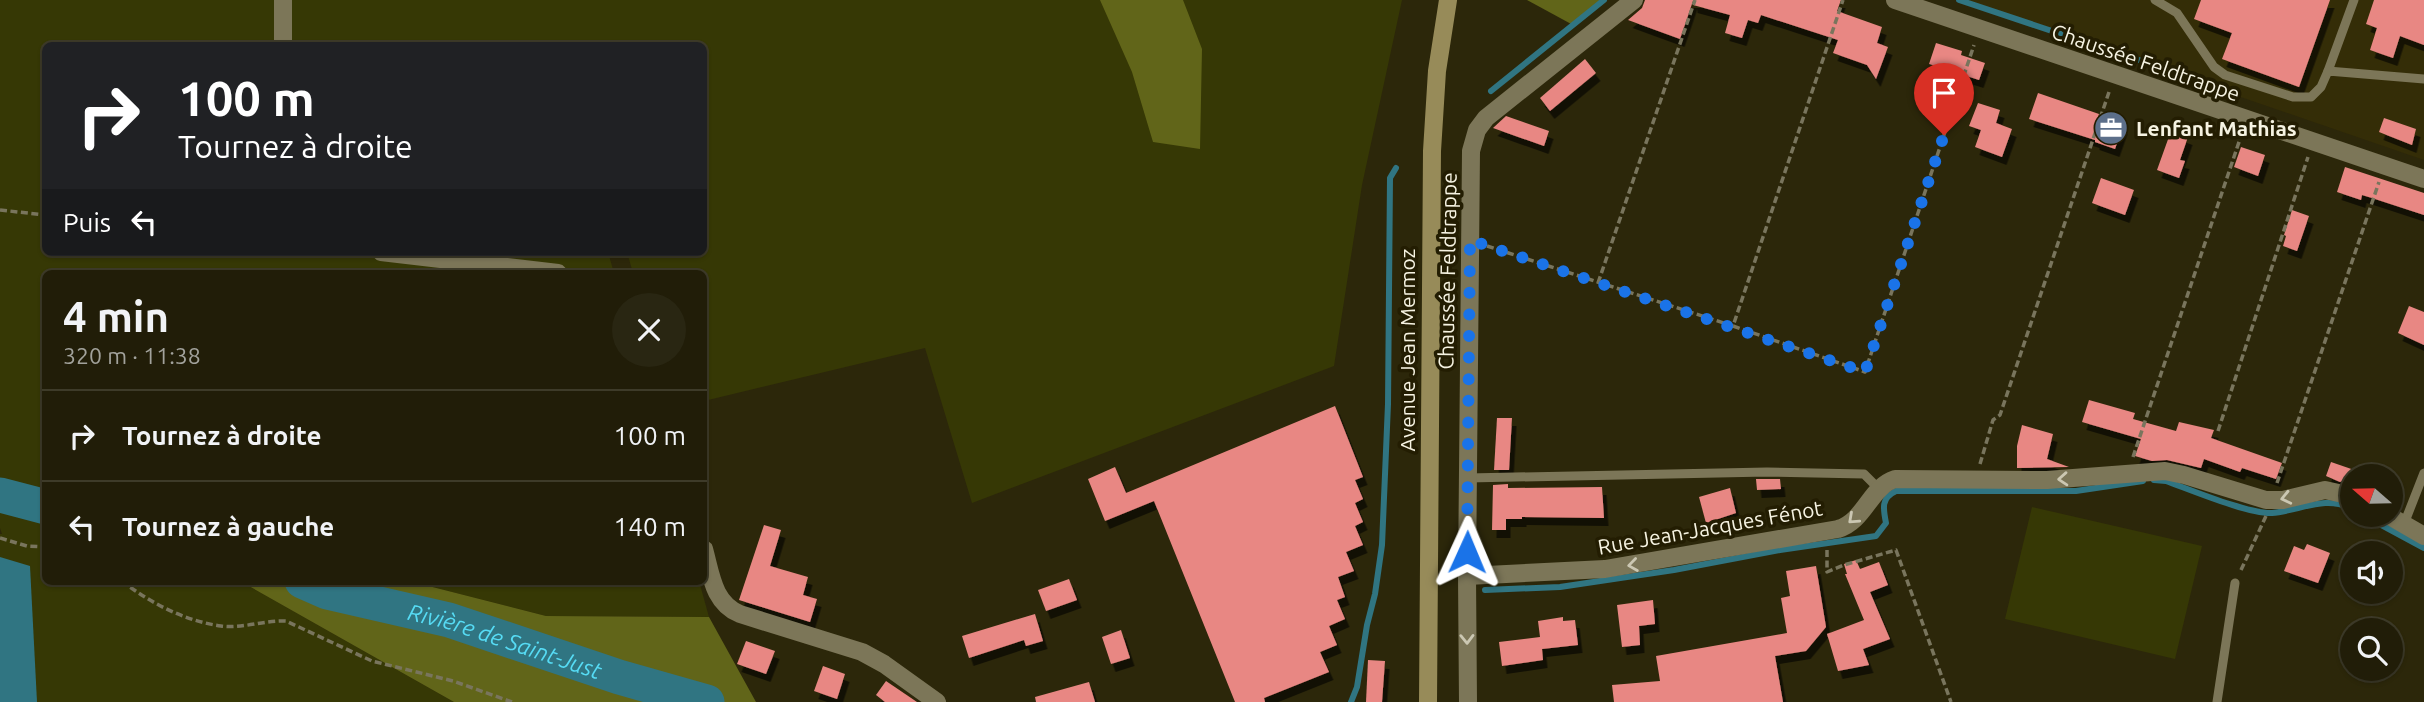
<!DOCTYPE html>
<html lang="fr">
<meta charset="utf-8">
<style>
body{margin:0;font-family:Ubuntu,sans-serif;background:#292612;color:#f1f3f6;height:100vh;display:flex;flex-direction:column;font-size:26px;white-space:nowrap}
*{box-sizing:border-box;margin:0}
p{font-size:23px;color:#a2a29c}
.icon{flex:none;width:38px;height:38px;fill:none;stroke:currentColor;stroke-width:2;stroke-linecap:round;stroke-linejoin:round}
.map{position:relative;flex:1;overflow:hidden}
.side{position:absolute;left:42px;top:270px;width:665px;height:315px;display:flex;flex-direction:column;background:#211d08;border-radius:10px;box-shadow:0 2px 5px #0004,0 0 0 2px #3e3b29}
.side>*{flex:none}
.banner{position:absolute;left:42px;top:42px;width:665px;height:214px;border-radius:10px;box-shadow:0 2px 5px #0004,0 0 0 2px #3e3b29;background:#202124;color:#fff;overflow:hidden}
.needle{width:46px;rotate:290deg}
.buttons{position:absolute;left:2340px;top:464px;display:grid;gap:14px}
.buttons a{display:grid;place-items:center;width:63px;height:63px;border-radius:50%;background:#211d08;box-shadow:0 2px 5px #0004,0 0 0 2px #3e3b29;font-size:35px}
.pin{position:absolute;display:grid;place-items:center;width:60px;height:60px;color:#fff;margin:-72px -30px;border-radius:50% 50% 50% 0;rotate:-45deg;box-shadow:0 0 7px #0007}
.pin .icon{rotate:45deg}
.me{position:absolute;width:77px;margin:-38px;rotate:1deg;stroke-linejoin:round;filter:drop-shadow(0 0 5px #0008)}
.turn{display:flex;align-items:center;gap:24px;height:147px;padding:0 21px;font-size:32px}
.turn .icon{width:91px;height:91px;stroke-width:2.5}
.turn b{display:block;font-size:49px;line-height:60px}
.then{display:flex;align-items:center;height:66px;padding:0 21px;background:#0003;gap:14px;font-size:26px}
.round{display:grid;place-items:center;flex:none;width:74px;height:74px;border-radius:37px;background:#292612}
.head{display:flex;align-items:center;justify-content:space-between;height:119px;padding:0 21px}
h1{font-size:42px;font-weight:700;line-height:52px}
ul{padding:0;list-style:none}
li{display:flex;align-items:center;gap:21px;height:91px;padding:0 21px;border-top:2px solid #3e3b29}
li div{flex:1}
li b{display:block;font-size:26px}
li em{font-style:normal}
.map>svg:first-child{display:block}
.built{fill:#342d07}
.green{fill:#363805}
.forest{fill:#616519}
.water{fill:#307582}
.lines{fill:none;stroke-linecap:round;stroke-linejoin:round}
.stream{stroke:#307582;stroke-width:6}
.river{stroke:#307582;stroke-width:35}
.building{fill:#e88783;filter:url(#shadow)}
.path{stroke:#79755d;stroke-width:3.5;stroke-dasharray:7 3.5;stroke-linecap:butt}
.service{stroke:#7c7658;stroke-width:9}
.minor{stroke:#7c7658;stroke-width:18}
.secondary{stroke:#978b59;stroke-width:18}
.oneway{stroke:#cbc7b2}
.route{stroke:#1a73e8;stroke-width:12;stroke-dasharray:0 21.6}
.labels{text-anchor:middle;dominant-baseline:central;stroke-width:7;stroke-linejoin:round;paint-order:stroke}
.street-label{font-size:21px;fill:#f6f3e2;stroke:#231d02}
.poi-label{font-size:21px;font-weight:bold;fill:#f6f3e2;stroke:#231d02;text-anchor:start}
.water-label{font-size:23px;font-style:italic;fill:#56dbf4;stroke:#231d02}
</style>
<div class="map">
<svg width="2424" height="702" viewBox="0 0 2424 702">
<defs>
<filter id="shadow"><feDropShadow dx="4.5" dy="8" stdDeviation="0" flood-color="#0009"/></filter>
</defs>
<rect width="100%" height="100%" fill="#2c270a"/>
<!-- built -->
<polygon class="built" points="1958,0 2424,0 2424,160"/>
<!-- green -->
<g class="green">
<polygon points="0,0 1402,0 1362,185 1334,366 972,503 925,348 704,401 704,273 633,273 627,252 704,252 704,46 46,46 46,252 608,252 614,273 46,273 46,581 240,581 454,702 0,702 0,534 2,534 0,528"/>
<polygon points="2032,507 2202,546 2175,659 2005,619"/>
<polygon points="409,581 699,581 709,617 546,616"/>
</g>
<!-- forest -->
<g class="forest">
<polygon points="1100,0 1183,0 1202,49 1200,149 1153,142 1132,72"/>
<polygon points="1527,0 1604,0 1573,25"/>
<polygon points="240,581 409,581 546,616 709,617 756,702 454,702"/>
</g>
<!-- water -->
<polygon class="water" points="0,557 30,566 37,702 0,702"/>
<g class="lines">
<!-- stream -->
<g class="stream">
<polyline points="1959,0 2193,78"/>
<polyline points="1491,91 1604,0"/>
<path d="M2154 480 2166 481C2191 490 2248 514 2272 513 2299 511 2326 494 2352 509"/>
<polyline points="2361,514 2424,548"/>
<path d="M1485 590 1560 587 1674 570 1780 550 1876 536 1886 523C1883 508 1881 498 1896 491H2076L2143 481"/>
<polyline points="1351,702 1357,687 1367,625 1375,594 1382,545 1388,404 1390,178 1396,168"/>
</g>
<!-- river -->
<g class="river">
<polyline points="0,495 46,507"/>
<path id="s1" d="M302 581 327 592 449 620 619 677 707 702"/>
</g>
</g>
<!-- building -->
<g class="building">
<polygon points="1645,0 1841,0 1837,11 1882,27 1877,43 1888,47 1876,79 1867,65 1833,53 1838,40 1761,15 1758,23 1748,20 1742,38 1725,33 1730,15 1693,5 1693,1 1680,39 1628,20 1642,8"/>
<polygon points="2201,0 2330,0 2299,87 2222,59 2232,33 2194,19"/>
<polygon points="2374,0 2424,0 2424,45 2400,36 2393,58 2370,50 2377,28 2366,24"/>
<polygon points="1936,43 1962,51 1961,55 1985,63 1979,80 1929,64"/>
<polygon points="1585,59 1596,73 1550,111 1540,98"/>
<polygon points="2038,93 2099,114 2098,117 2123,126 2115,149 2095,142 2095,140 2029,119"/>
<polygon points="1978,103 2000,110 1996,123 2012,129 2002,157 1975,147 1981,130 1969,126"/>
<polygon points="1506,116 1549,131 1544,146 1493,128"/>
<polygon points="2384,118 2416,129 2412,145 2379,132"/>
<polygon points="2171,131 2188,137 2180,160 2185,161 2179,178 2157,170"/>
<polygon points="2241,147 2265,155 2258,176 2234,167"/>
<polygon points="2345,167 2424,193 2424,215 2372,198 2362,195 2361,200 2337,192"/>
<polygon points="2101,178 2134,190 2125,215 2092,203"/>
<polygon points="2292,210 2309,216 2297,251 2283,246 2286,236 2284,235"/>
<polygon points="2409,306 2424,312 2424,345 2398,333"/>
<polygon points="2089,400 2135,413 2133,419 2176,431 2179,422 2214,430 2211,438 2282,463 2276,479 2242,468 2240,472 2204,459 2201,468 2167,460 2152,461 2135,456 2141,439 2082,422"/>
<polygon points="1335,406 1363,477 1355,480 1363,499 1355,503 1363,522 1355,526 1363,545 1346,552 1354,571 1338,577 1345,597 1337,600 1345,619 1329,626 1337,645 1320,652 1329,672 1264,698 1265,702 1235,702 1154,501 1105,521 1088,479 1115,467 1126,493"/>
<polygon points="1497,418 1512,418 1509,470 1494,470"/>
<polygon points="2022,425 2053,434 2047,459 2069,467 2017,468 2017,446"/>
<polygon points="2331,462 2363,473 2340,482 2326,476"/>
<polygon points="1756,479 1780,479 1781,489 1757,490"/>
<polygon points="1508,484 1508,488 1602,487 1604,518 1522,517 1522,519 1506,519 1506,530 1492,530 1493,485"/>
<polygon points="1730,488 1736,513 1706,523 1699,497"/>
<polygon points="764,525 781,530 770,566 808,577 803,595 817,599 810,622 739,600"/>
<polygon points="2307,544 2330,553 2318,583 2284,571 2294,546 2304,550"/>
<polygon points="1856,560 1860,569 1879,562 1888,585 1870,592 1890,639 1863,649 1869,665 1838,671 1827,634 1864,620 1845,574 1847,574 1844,564"/>
<polygon points="1816,566 1826,627 1806,651 1775,656 1783,702 1614,702 1612,685 1660,681 1656,656 1787,633 1781,598 1790,596 1786,571"/>
<polygon points="1069,579 1077,600 1046,611 1038,590"/>
<polygon points="1653,600 1655,624 1639,626 1640,645 1622,647 1617,605"/>
<polygon points="1035,614 1043,641 1026,646 1024,640 969,658 962,636"/>
<polygon points="1563,617 1563,621 1575,620 1578,645 1542,649 1543,660 1502,666 1499,642 1540,637 1538,621"/>
<polygon points="1121,630 1130,658 1111,664 1102,637"/>
<polygon points="746,641 775,651 766,674 737,664"/>
<polygon points="1368,660 1385,661 1382,702 1366,702"/>
<polygon points="823,666 845,674 837,699 814,691"/>
<polygon points="886,681 917,702 885,702 876,695"/>
<polygon points="1089,682 1095,702 1036,702 1035,697"/>
</g>
<g class="lines">
<!-- path -->
<g class="path">
<polyline points="0,210 46,215"/>
<polyline points="1487,246 1733,326 1843,0"/>
<polyline points="1598,283 1695,0"/>
<polyline points="1733,326 1865,372 1974,45"/>
<polyline points="2218,431 2308,157"/>
<polyline points="2133,457 2241,136"/>
<polyline points="1980,464 1993,420 2000,415 2109,92"/>
<polyline points="2277,483 2379,182"/>
<polyline points="0,538 27,546 46,547"/>
<polyline points="1827,550 1827,572 1844,565 1896,550 1951,702"/>
<polyline points="2241,570 2266,516"/>
<path d="M122 581C150 603 185 621 221 626 242 629 264 620 286 621L372 661 453 681 512 702"/>
</g>
<!-- service -->
<g class="service">
<polyline points="2155,0 2177,13 2214,67 2225,75 2293,97 2311,97 2321,87 2328,71 2424,79"/>
<polyline points="2328,71 2354,0"/>
<polyline points="1468,478 1767,472 1864,474 1879,489"/>
<polyline points="2404,524 2424,473"/>
<polyline points="2217,702 2235,583"/>
</g>
<!-- minor -->
<g class="minor">
<polyline points="1895,0 2424,179"/>
<polyline points="283,46 283,0"/>
<polyline points="381,252 558,273"/>
<polyline points="2386,514 2424,536"/>
<path d="M704 549C711 574 713 603 740 614L862 652 884 664 937 702"/>
<path d="M1467 576 1605 569 1838 529C1865 521 1870 487 1895 479L2047 480 2165 471 2184 475 2266 500H2283L2325 490 2352 496"/>
<polyline points="1468,702 1467,576 1471,151 1477,130 1486,118 1634,0"/>
</g>
<!-- secondary -->
<polyline class="secondary" points="1428,702 1432,151 1437,71 1448,0"/>
</g>
<!-- one-way arrows -->
<defs><path id="oneway-chevron" d="M-2-3.5L2.5 0L-2 3.5" fill="none" stroke-width="1.6" stroke-linecap="round" stroke-linejoin="round" transform="scale(1.75)"/></defs>
<g class="oneway">
<use href="#oneway-chevron" transform="translate(2063 479) rotate(176)"/>
<use href="#oneway-chevron" transform="translate(2286 498) rotate(167)"/>
<use href="#oneway-chevron" transform="translate(1853 519) rotate(138)"/>
<use href="#oneway-chevron" transform="translate(1633 565) rotate(172)"/>
<use href="#oneway-chevron" transform="translate(1467 639) rotate(89)"/>
</g>
<g class="lines">
<!-- route -->
<polyline class="route" points="1467,552 1470,240 1865,372 1944,135"/>
</g>
<!-- icons -->
<defs>
<g id="office-disc" transform="scale(1.75)"><circle r="9.5" fill="#5c6f8a" stroke="#231d02"/><path d="M-6-3h4V-5.5h4V-3h4V5H-6ZM-1-4.5V-3h2v-1.5ZM-6 0V1H6V0Z" fill="#fff"/></g>
</defs>
<g fill-rule="evenodd">
<use href="#office-disc" x="2111" y="128"/>
</g>
<g class="labels">
<!-- street labels -->
<g class="street-label">
<text transform="translate(2146 62) rotate(19)">Chaussée Feldtrappe</text>
<text transform="translate(1447 271) rotate(-89)">Chaussée Feldtrappe</text>
<text transform="translate(1407 350) rotate(-90)">Avenue Jean Mermoz</text>
<text transform="translate(1710 527) rotate(-10)">Rue Jean-Jacques Fénot</text>
</g>
<!-- poi labels -->
<g class="poi-label">
<text x="2136" y="128">Lenfant Mathias</text>
</g>
<!-- water labels -->
<g class="water-label">
<text stroke="none"><textPath href="#s1" startOffset="212">Rivière de Saint-Just</textPath></text>
</g>
</g>
</svg>
<div class="buttons">
<a><svg class="needle" viewBox="-14 -14 28 28"><path d="M0-13l5 13h-10z" fill="#e53935"/><path d="M0 13l5-13h-10z" fill="#a2a29c"/></svg></a>
<a><svg class="icon" aria-label="sound" viewBox="0 0 24 24"><path d="M4 9h4l5-4v14l-5-4H4zM17 9q2 3 0 6"/></svg></a>
<a><svg class="icon" aria-label="search" viewBox="0 0 24 24"><circle cx="10" cy="10" r="6"/><path d="M15 15l6 6"/></svg></a>
</div>
<div class="pin" style="left:1944px;top:135px;background:#d93025"><svg class="icon" aria-label="arrive" viewBox="0 0 24 24"><path d="M6 21V4h12l-3 4 3 4H6"/></svg></div>
<svg class="me" style="left:1467px;top:552px" viewBox="-20 -20 40 40"><path d="M0-17L14 15 0 8-14 15z" fill="#1a73e8" stroke="#fff" stroke-width="4"/></svg>
<div class="banner">
<div class="turn"><svg class="icon" aria-label="right" viewBox="0 0 24 24"><path d="M7 20v-9h11M14 6l5 5-5 5"/></svg><div><b>100 m</b>Tournez à droite</div></div>
<div class="then">Puis<svg class="icon" aria-label="left" viewBox="0 0 24 24"><path d="M17 20v-9H6M10 6l-5 5 5 5"/></svg></div>
</div>
<section class="side">
<div class="head"><div><h1>4 min</h1><p>320 m · 11:38</p></div><a class="round"><svg class="icon" aria-label="close" viewBox="0 0 24 24"><path d="M6 6l12 12M18 6L6 18"/></svg></a></div>
<ul>
<li><svg class="icon" aria-label="right" viewBox="0 0 24 24"><path d="M7 20v-9h11M14 6l5 5-5 5"/></svg><div><b>Tournez à droite</b></div><em>100 m</em></li>
<li><svg class="icon" aria-label="left" viewBox="0 0 24 24"><path d="M17 20v-9H6M10 6l-5 5 5 5"/></svg><div><b>Tournez à gauche</b></div><em>140 m</em></li>
</ul>
</section>
</div>
